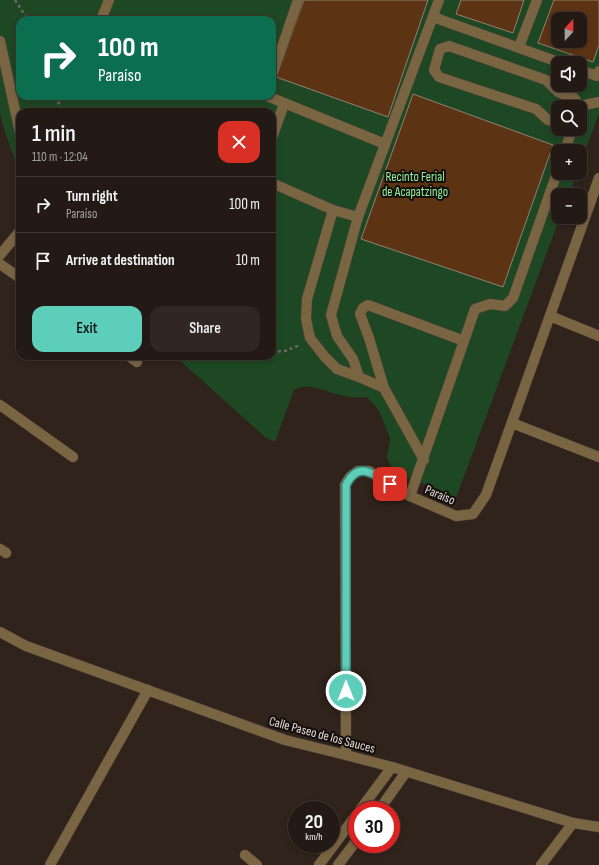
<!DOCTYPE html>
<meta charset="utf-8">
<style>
body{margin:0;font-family:"Sofia Sans Condensed",sans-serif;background:#302722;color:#f1f3f6;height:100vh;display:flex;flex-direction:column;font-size:15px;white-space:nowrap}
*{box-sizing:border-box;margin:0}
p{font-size:13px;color:#a3a1a0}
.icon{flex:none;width:22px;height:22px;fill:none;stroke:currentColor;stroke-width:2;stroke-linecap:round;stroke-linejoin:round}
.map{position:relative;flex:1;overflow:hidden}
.details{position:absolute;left:16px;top:108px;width:260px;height:252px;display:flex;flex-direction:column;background:#241a15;border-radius:12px;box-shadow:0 2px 6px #0003,0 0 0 1px #413834}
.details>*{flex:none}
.banner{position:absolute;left:16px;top:16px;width:260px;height:84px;border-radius:12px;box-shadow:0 2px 6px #0003,0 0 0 1px #413834;background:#0b6e4f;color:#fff;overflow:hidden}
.needle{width:26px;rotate:21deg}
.controls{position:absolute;left:551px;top:12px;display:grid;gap:8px}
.controls a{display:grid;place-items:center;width:36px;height:36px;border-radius:8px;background:#241a15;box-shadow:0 2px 6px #0003,0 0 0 1px #413834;font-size:20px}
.speed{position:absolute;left:288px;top:801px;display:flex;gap:8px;font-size:20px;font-weight:700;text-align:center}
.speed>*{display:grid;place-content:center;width:52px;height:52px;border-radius:50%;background:#241a15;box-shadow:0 2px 6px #0003,0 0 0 1px #413834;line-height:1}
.speed small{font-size:10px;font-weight:400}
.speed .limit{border:6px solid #d22;background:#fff;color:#111}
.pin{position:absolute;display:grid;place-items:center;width:34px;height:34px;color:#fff;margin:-17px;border-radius:8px;box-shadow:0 2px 6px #0006}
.me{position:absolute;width:44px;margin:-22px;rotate:0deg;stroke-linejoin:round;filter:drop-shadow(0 0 3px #0008)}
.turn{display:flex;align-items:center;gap:14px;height:84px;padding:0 16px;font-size:18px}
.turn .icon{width:52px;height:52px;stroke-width:2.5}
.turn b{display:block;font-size:28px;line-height:34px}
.round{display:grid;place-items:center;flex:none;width:42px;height:42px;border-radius:12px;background:#302722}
.headline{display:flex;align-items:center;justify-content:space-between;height:68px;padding:0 16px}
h1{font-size:24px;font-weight:600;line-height:30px}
.action{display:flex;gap:8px;margin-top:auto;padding:8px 16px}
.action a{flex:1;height:46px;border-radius:12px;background:#5dceb9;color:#111;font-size:16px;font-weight:600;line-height:46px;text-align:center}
.action a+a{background:#302722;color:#f1f3f6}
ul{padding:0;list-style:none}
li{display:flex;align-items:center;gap:12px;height:56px;padding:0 16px;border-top:1px solid #413834}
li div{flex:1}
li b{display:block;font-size:15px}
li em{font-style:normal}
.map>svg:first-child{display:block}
.green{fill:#1d4823;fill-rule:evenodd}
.building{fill:#5d3413;stroke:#8f8176;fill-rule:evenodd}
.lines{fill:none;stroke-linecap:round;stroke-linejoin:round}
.minor-casing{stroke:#4d413a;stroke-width:11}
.path{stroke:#726761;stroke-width:2.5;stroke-dasharray:3 3;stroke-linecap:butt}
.minor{stroke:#7a6543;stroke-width:10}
.route-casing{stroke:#3c8678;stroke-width:10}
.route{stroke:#5dceb9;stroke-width:7}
.labels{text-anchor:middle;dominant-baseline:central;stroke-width:4;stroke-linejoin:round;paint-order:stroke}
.park-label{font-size:13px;fill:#92f79d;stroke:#130d0b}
.street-label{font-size:13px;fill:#e7deda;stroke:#130d0b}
</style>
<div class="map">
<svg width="599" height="865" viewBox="0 0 599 865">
<rect width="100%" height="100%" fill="#30231c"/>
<!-- green -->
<path class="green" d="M0 0H599V113L580 164V151H558V173H577L569 195H558V217H560L456 498 431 486 410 480 391 466 387 458 390 438 379 411 367 397C360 397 352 398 345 396 329 394 309 380 294 390L275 442 265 437 175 356H272V112H20V176L2 122 0 112ZM558 19H580V41H558ZM20 20H272V96H20ZM558 63H580V85H558ZM558 107H580V129H558Z"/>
<!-- building -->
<g class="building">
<polygon points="304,0 428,0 388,117 276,77"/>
<polygon points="461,0 524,0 513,33 456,14"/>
<path d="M554 0H599V45L593 62 538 43ZM558 19H580V41H558Z"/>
<polygon points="413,94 553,145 503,287 361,239"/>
</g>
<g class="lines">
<!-- minor casing -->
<g class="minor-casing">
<g id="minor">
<polyline points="433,17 561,63"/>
<polyline points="101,20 109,0"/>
<polyline points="0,41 20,133"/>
<polyline points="519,47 537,0"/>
<polyline points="580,70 597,76 599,71"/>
<polyline points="272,76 298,0"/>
<polyline points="267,96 385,144"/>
<polyline points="580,106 599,102"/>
<polyline points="558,123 548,120 536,109 439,77 434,70 440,49 449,46 546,80 558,92 574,98 580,106 580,107"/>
<polyline points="272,138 284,104"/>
<polyline points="565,151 572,129"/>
<polyline points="272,183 333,210 358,217"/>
<polyline points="333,210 307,299 306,319 310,338 325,357 337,369 359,377 384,388"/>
<polyline points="0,255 20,231"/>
<polyline points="0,264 20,278"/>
<polyline points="550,316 599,336"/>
<polyline points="464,341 475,309 490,304 505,306 513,298 558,170"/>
<polyline points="129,356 137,362"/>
<polyline points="359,377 353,359 337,336 331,315 358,217 439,0"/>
<polyline points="0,405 73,457"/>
<polyline points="512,423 599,457"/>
<polyline points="410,496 464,341 368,305 363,308 360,314 369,338 384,388 424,460"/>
<polyline points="0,549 6,553"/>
<polyline points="0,632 26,646 285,740 346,755 392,767 573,823 599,827"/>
<polyline points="346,755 345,485 350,477 358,471 369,471 410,496 456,516 473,514 486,495 599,178"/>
<polyline points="360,810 392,767"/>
<polyline points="379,810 406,772"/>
<polyline points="245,855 257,865"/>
<polyline points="50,865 148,690"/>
<polyline points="319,865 357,814"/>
<polyline points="338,865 357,840"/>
<polyline points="541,865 573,823"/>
</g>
</g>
<!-- path -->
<g class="path">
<polyline points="15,0 28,20"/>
<polyline points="56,96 62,112"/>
<polyline points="272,352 285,351 300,345"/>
</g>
<!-- minor -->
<use href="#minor" class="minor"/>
</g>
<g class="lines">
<!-- route casing -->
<g class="route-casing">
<path id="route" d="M346 691V485C358 461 372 473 390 484"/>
</g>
<!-- route -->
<use href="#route" class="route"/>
</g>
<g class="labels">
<!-- park labels -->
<g class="park-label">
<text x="415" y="177">Recinto Ferial<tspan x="415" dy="15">de Acapatzingo</tspan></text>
</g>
<!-- street labels -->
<g class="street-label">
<text transform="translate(440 495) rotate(23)">Paraíso</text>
<text transform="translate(322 735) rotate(15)">Calle Paseo de los Sauces</text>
</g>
</g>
</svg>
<div class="controls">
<a><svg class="needle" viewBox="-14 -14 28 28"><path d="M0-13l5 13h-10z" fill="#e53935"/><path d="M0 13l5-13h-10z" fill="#a3a1a0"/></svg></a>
<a><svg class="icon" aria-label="sound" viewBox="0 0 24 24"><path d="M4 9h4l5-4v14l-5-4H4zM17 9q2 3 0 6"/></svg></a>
<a><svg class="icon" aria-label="search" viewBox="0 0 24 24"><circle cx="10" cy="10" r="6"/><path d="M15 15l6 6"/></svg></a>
<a>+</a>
<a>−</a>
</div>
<div class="speed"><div>20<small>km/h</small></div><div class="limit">30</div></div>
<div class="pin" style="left:390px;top:484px;background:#d93025"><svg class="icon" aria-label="arrive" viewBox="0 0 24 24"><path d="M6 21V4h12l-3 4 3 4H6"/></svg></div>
<svg class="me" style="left:346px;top:691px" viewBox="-20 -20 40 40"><circle r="17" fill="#5dceb9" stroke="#fff" stroke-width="3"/><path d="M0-11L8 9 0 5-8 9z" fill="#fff"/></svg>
<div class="banner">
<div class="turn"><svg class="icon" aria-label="right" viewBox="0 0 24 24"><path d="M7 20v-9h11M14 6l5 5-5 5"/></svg><div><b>100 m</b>Paraíso</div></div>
</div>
<section class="details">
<div class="headline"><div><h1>1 min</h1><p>110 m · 12:04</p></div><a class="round" style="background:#d93025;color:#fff"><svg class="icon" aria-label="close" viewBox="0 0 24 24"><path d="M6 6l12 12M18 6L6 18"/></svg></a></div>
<ul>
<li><svg class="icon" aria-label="right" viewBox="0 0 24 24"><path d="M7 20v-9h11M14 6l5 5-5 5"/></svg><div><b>Turn right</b><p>Paraíso</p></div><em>100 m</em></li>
<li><svg class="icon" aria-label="arrive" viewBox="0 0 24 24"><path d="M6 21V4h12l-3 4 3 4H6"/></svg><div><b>Arrive at destination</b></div><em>10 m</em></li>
</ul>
<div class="action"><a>Exit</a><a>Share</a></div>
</section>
</div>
